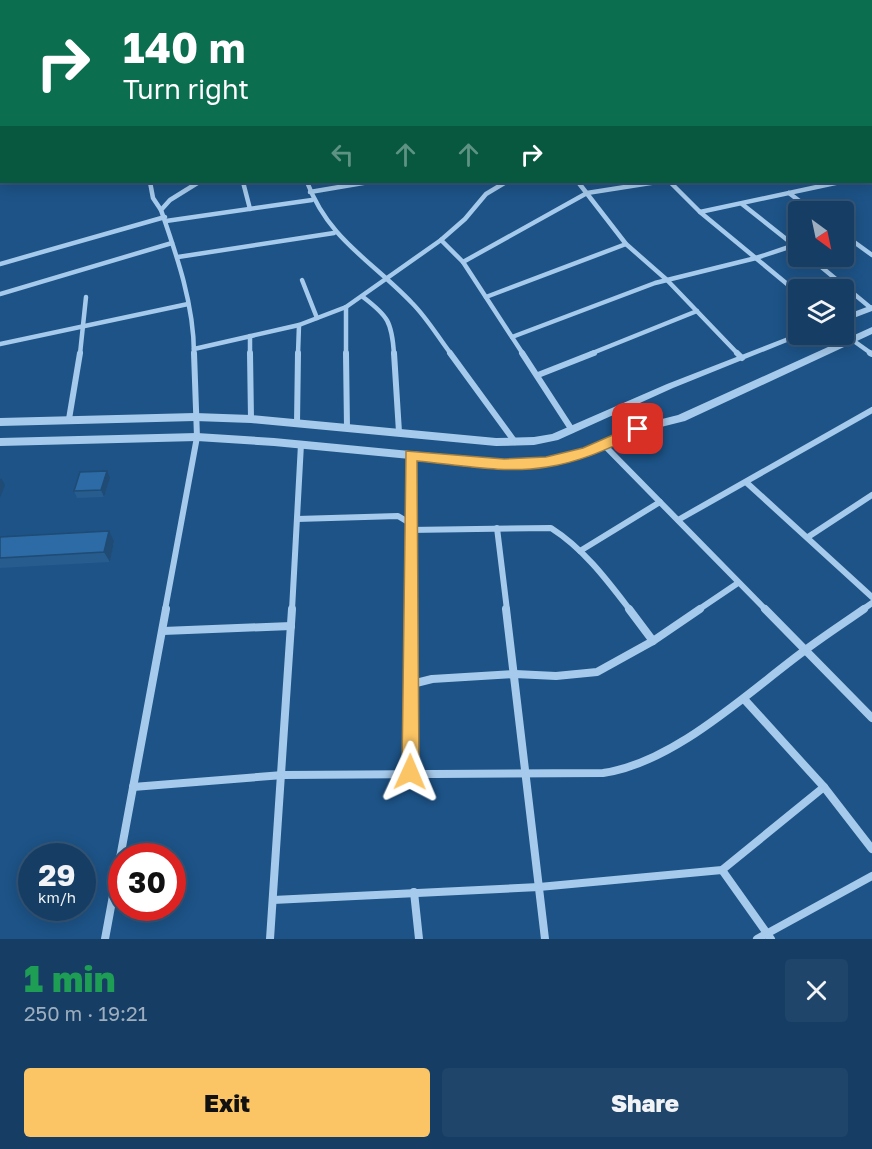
<!DOCTYPE html>
<meta charset="utf-8">
<style>
body{margin:0;font-family:"Golos Text",sans-serif;background:#1f456b;color:#f1f3f6;height:100vh;display:flex;flex-direction:column;font-size:22px;white-space:nowrap}
*{box-sizing:border-box;margin:0}
p{font-size:20px;color:#9eaebf}
.icon{flex:none;width:33px;height:33px;fill:none;stroke:currentColor;stroke-width:2;stroke-linecap:round;stroke-linejoin:round}
.map{position:relative;height:939px;overflow:hidden}
.panel{display:flex;flex-direction:column;background:#163e65;flex:1}
.panel>*{flex:none}
.hud{position:absolute;left:0px;top:0px;width:873px;height:183px;box-shadow:0 3px 15px #0003,0 0 0 2px #355779;background:#0b6e4f;color:#fff;overflow:hidden}
.needle{width:39px;rotate:147deg}
.tools{position:absolute;left:788px;top:201px;display:grid;gap:12px}
.tools a{display:grid;place-items:center;width:66px;height:66px;border-radius:6px;background:#163e65;box-shadow:0 3px 15px #0003,0 0 0 2px #355779;font-size:30px}
.speed{position:absolute;left:18px;top:843px;display:flex;gap:12px;font-size:30px;font-weight:700;text-align:center}
.speed>*{display:grid;place-content:center;width:78px;height:78px;border-radius:50%;background:#163e65;box-shadow:0 3px 15px #0003,0 0 0 2px #355779;line-height:1}
.speed small{font-size:15px;font-weight:400}
.speed .limit{border:9px solid #d22;background:#fff;color:#111}
.pin{position:absolute;display:grid;place-items:center;width:51px;height:51px;color:#fff;margin:-26px;border-radius:12px;box-shadow:0 3px 9px #0006}
.me{position:absolute;width:66px;margin:-33px;rotate:1deg;stroke-linejoin:round;filter:drop-shadow(0 0 4px #0008)}
.turn{display:flex;align-items:center;gap:21px;height:126px;padding:0 24px;font-size:27px}
.turn .icon{width:78px;height:78px;stroke-width:2.5}
.turn b{display:block;font-size:42px;line-height:51px}
.lanes{display:flex;align-items:center;height:57px;padding:0 24px;background:#0003;justify-content:center;gap:30px;direction:ltr}
.lanes .off{opacity:.35}
.round{display:grid;place-items:center;flex:none;width:63px;height:63px;border-radius:6px;background:#1f456b}
.summary{display:flex;align-items:center;justify-content:space-between;height:102px;padding:0 24px}
h1{font-size:36px;font-weight:800;line-height:45px;color:#1e9e55}
.button{display:flex;gap:12px;margin-top:auto;padding:12px 24px}
.button a{flex:1;height:69px;border-radius:6px;background:#fbc464;color:#111;font-size:24px;font-weight:800;line-height:69px;text-align:center}
.button a+a{background:#1f456b;color:#f1f3f6}
.map>svg:first-child{display:block}
.lines{fill:none;stroke-linecap:round;stroke-linejoin:round}
.minor-far3{stroke:#a6caeb;stroke-width:4}
.minor-far2{stroke:#a6caeb;stroke-width:4.5}
.minor-far1{stroke:#a6caeb;stroke-width:6}
.minor{stroke:#a6caeb;stroke-width:8}
.tertiary{fill:#a6caeb;fill-rule:evenodd}
.wall{fill:#265c8e}
.shaded-wall{fill:#1f4b74}
.building{fill:#2c6ba5;stroke:#1f4b74;stroke-width:1.5}
.route{fill:#fbc464;stroke:#a37f41;stroke-width:1.5}
</style>
<div class="map">
<svg width="872" height="939" viewBox="0 0 872 939">
<rect width="100%" height="100%" fill="#1d5387"/>
<g class="lines">
<!-- minor-far3 -->
<g class="minor-far3">
<polyline points="431,0 435,2"/>
<polyline points="719,0 722,2"/>
<polyline points="25,2 31,0"/>
<polyline points="177,2 184,0"/>
<polyline points="237,2 243,0"/>
<polyline points="304,2 310,0"/>
<polyline points="390,2 393,0"/>
</g>
<!-- minor-far2 -->
<g class="minor-far2">
<polyline points="150,182 153,198 161,210"/>
<polyline points="243,182 250,209"/>
<path d="M307 182C329 240 371 260 412 303 427 318 438 337 451 354"/>
<polyline points="578,182 626,244 667,280 738,354"/>
<polyline points="670,182 700,212 840,182"/>
<polyline points="310,192 369,182"/>
<polyline points="789,193 814,212"/>
<polyline points="742,204 795,246"/>
<polyline points="700,212 798,293"/>
<polyline points="166,221 312,200"/>
<polyline points="843,234 872,255"/>
<polyline points="441,240 463,262 523,354"/>
<polyline points="808,256 871,308"/>
<polyline points="178,257 334,233"/>
<polyline points="463,262 587,193 657,182"/>
<polyline points="0,264 165,217"/>
<polyline points="302,280 317,318"/>
<polyline points="0,294 172,243"/>
<path d="M363 297C388 316 392 322 394 354"/>
<polyline points="486,297 626,244"/>
<polyline points="346,307 346,354"/>
<polyline points="250,336 250,354"/>
<polyline points="512,337 655,283 756,258 798,244"/>
<polyline points="851,339 872,354"/>
<polyline points="0,344 188,304"/>
<polyline points="194,349 299,325 346,307 441,240 465,219 486,194 506,182"/>
<polyline points="80,354 86,297"/>
<path d="M194 354C194 305 177 256 161 210L170 200 199 182"/>
<polyline points="298,354 299,325"/>
<polyline points="590,354 697,311"/>
</g>
<!-- minor-far1 -->
<g class="minor-far1">
<polyline points="250,353 251,419"/>
<polyline points="346,353 347,428"/>
<polyline points="394,353 399,432"/>
<polyline points="450,353 515,442"/>
<polyline points="522,353 572,430"/>
<polyline points="737,353 742,358"/>
<polyline points="870,353 872,354"/>
<polyline points="538,375 594,353"/>
<polyline points="69,419 80,353"/>
<polyline points="297,423 298,353"/>
<polyline points="604,445 766,610"/>
<polyline points="747,483 872,597"/>
<polyline points="297,519 398,516 408,522"/>
<polyline points="678,520 872,410"/>
<polyline points="497,528 507,610"/>
<path d="M409 530 551 528C584 549 607 580 630 610"/>
<polyline points="808,537 872,495"/>
<polyline points="580,551 660,502"/>
<polyline points="165,610 197,437 194,353"/>
<polyline points="292,610 301,444"/>
<polyline points="411,610 411,455"/>
<polyline points="698,610 738,583"/>
<polyline points="862,610 872,603"/>
</g>
<!-- minor -->
<g class="minor">
<polyline points="506,609 545,939"/>
<polyline points="629,609 653,641"/>
<polyline points="765,609 872,718"/>
<polyline points="163,631 291,626"/>
<polyline points="412,684 432,679 515,674 556,676 597,672 653,641 700,609"/>
<polyline points="744,699 824,787 872,849"/>
<polyline points="410,772 411,609"/>
<path d="M133 787 283 775 603 773C674 763 747 693 804 651 824 636 844 623 864 609"/>
<polyline points="722,870 771,939"/>
<polyline points="414,892 419,939"/>
<polyline points="273,900 539,887 722,870 824,787"/>
<polyline points="105,939 166,609"/>
<polyline points="270,939 292,609"/>
<polyline points="757,939 872,876"/>
</g>
<!-- tertiary -->
<g class="tertiary">
<polygon points="872,305 872,311 843,322 843,316"/>
<polygon points="872,327 872,334 685,421 641,432 590,456 546,466 504,468 274,446 197,441 0,446 0,438 197,433 274,438 504,460 546,458 584,450 634,426 678,415"/>
<polygon points="798,333 798,334 807,334 673,388 558,440 534,445 496,446 251,423 195,421 0,426 0,418 195,413 251,415 496,438 534,437 552,434 667,384"/>
</g>
</g>
<!-- wall -->
<g class="wall">
<polygon points="110,478 104,497 77,498 74,491"/>
<polygon points="0,537 114,541 110,562 0,568"/>
</g>
<!-- shaded-wall -->
<g class="shaded-wall">
<polygon points="107,471 110,478 104,497 101,490"/>
<polygon points="1,478 5,485 0,498 0,480"/>
<polygon points="109,531 114,541 110,562 104,552"/>
</g>
<!-- building -->
<g class="building">
<polygon points="107,471 101,490 74,491 80,472"/>
<polygon points="109,531 104,552 0,558 0,537"/>
</g>
<!-- route -->
<path class="route" d="M638 424 643 426V433C612 447 581 462 547 467 505 474 460 465 417 461L419 772 417 778 410 781 404 778 402 772 406 451 504 459 546 457 583 448Z"/>
</svg>
<div class="tools">
<a><svg class="needle" viewBox="-14 -14 28 28"><path d="M0-13l5 13h-10z" fill="#e53935"/><path d="M0 13l5-13h-10z" fill="#9eaebf"/></svg></a>
<a><svg class="icon" aria-label="layers" viewBox="0 0 24 24"><path d="M12 4l9 5-9 5-9-5zM3 14l9 5 9-5"/></svg></a>
</div>
<div class="speed"><div>29<small>km/h</small></div><div class="limit">30</div></div>
<div class="pin" style="left:638px;top:429px;background:#d93025"><svg class="icon" aria-label="arrive" viewBox="0 0 24 24"><path d="M6 21V4h12l-3 4 3 4H6"/></svg></div>
<svg class="me" style="left:410px;top:772px" viewBox="-20 -20 40 40"><path d="M0-17L14 15 0 8-14 15z" fill="#fbc464" stroke="#fff" stroke-width="4"/></svg>
<div class="hud">
<div class="turn"><svg class="icon" aria-label="right" viewBox="0 0 24 24"><path d="M7 20v-9h11M14 6l5 5-5 5"/></svg><div><b>140 m</b>Turn right</div></div>
<div class="lanes"><svg class="icon off" aria-label="left" viewBox="0 0 24 24"><path d="M17 20v-9H6M10 6l-5 5 5 5"/></svg><svg class="icon off" aria-label="ahead" viewBox="0 0 24 24"><path d="M12 20V5M6 11l6-6 6 6"/></svg><svg class="icon off" aria-label="ahead" viewBox="0 0 24 24"><path d="M12 20V5M6 11l6-6 6 6"/></svg><svg class="icon" aria-label="right" viewBox="0 0 24 24"><path d="M7 20v-9h11M14 6l5 5-5 5"/></svg></div>
</div>
</div>
<section class="panel">
<div class="summary"><div><h1>1 min</h1><p>250 m · 19:21</p></div><a class="round"><svg class="icon" aria-label="close" viewBox="0 0 24 24"><path d="M6 6l12 12M18 6L6 18"/></svg></a></div>
<div class="button"><a>Exit</a><a>Share</a></div>
</section>
